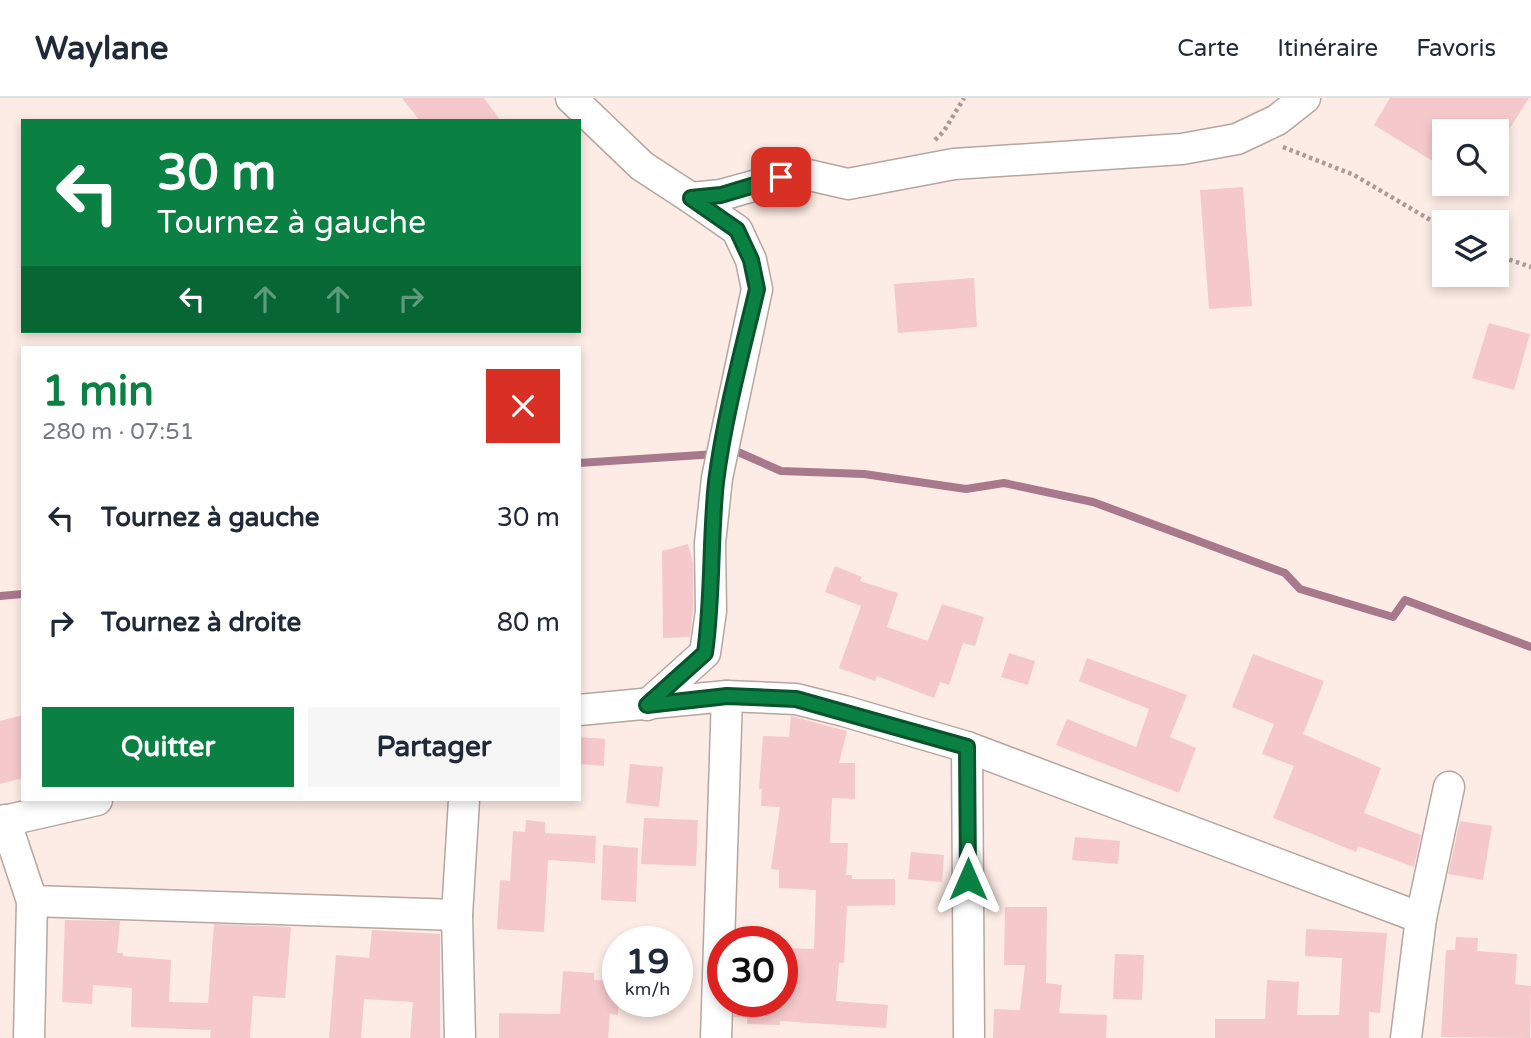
<!DOCTYPE html>
<html lang="fr">
<meta charset="utf-8">
<style>
body{margin:0;font-family:"Varela Round",sans-serif;background:#f6f6f7;color:#1f2937;height:100vh;display:flex;flex-direction:column;font-size:26px;white-space:nowrap}
*{box-sizing:border-box;margin:0}
p{font-size:23px;color:#747a83}
.icon{flex:none;width:38px;height:38px;fill:none;stroke:currentColor;stroke-width:2;stroke-linecap:round;stroke-linejoin:round}
.map{position:relative;flex:1;overflow:hidden}
.drawer{position:absolute;left:21px;top:248px;width:560px;height:455px;display:flex;flex-direction:column;background:#fff;border-radius:0px;box-shadow:0 4px 10px #0003}
.drawer>*{flex:none}
.top-card{position:absolute;left:21px;top:21px;width:560px;height:214px;border-radius:0px;box-shadow:0 4px 10px #0003;background:#0b8043;color:#fff;overflow:hidden}
.controls{position:absolute;left:1432px;top:21px;display:grid;gap:14px}
.controls a{display:grid;place-items:center;width:77px;height:77px;border-radius:0px;background:#fff;box-shadow:0 4px 10px #0003;font-size:35px}
.speed{position:absolute;left:602px;top:828px;display:flex;gap:14px;font-size:35px;font-weight:700;text-align:center}
.speed>*{display:grid;place-content:center;width:91px;height:91px;border-radius:50%;background:#fff;box-shadow:0 4px 10px #0003;line-height:1}
.speed small{font-size:18px;font-weight:400}
.speed .limit{border:10px solid #d22;background:#fff;color:#111}
.pin{position:absolute;display:grid;place-items:center;width:60px;height:60px;color:#fff;margin:-30px;border-radius:14px;box-shadow:0 4px 10px #0006}
.me{position:absolute;width:77px;margin:-38px;rotate:0deg;stroke-linejoin:round;filter:drop-shadow(0 0 5px #0008)}
.turn{display:flex;align-items:center;gap:24px;height:147px;padding:0 21px;font-size:32px}
.turn .icon{width:91px;height:91px;stroke-width:2.5}
.turn b{display:block;font-size:49px;line-height:60px}
.lanes{display:flex;align-items:center;height:66px;padding:0 21px;background:#0003;justify-content:center;gap:35px;direction:ltr}
.lanes .off{opacity:.35}
.round{display:grid;place-items:center;flex:none;width:74px;height:74px;border-radius:0px;background:#f6f6f7}
.head{display:flex;align-items:center;justify-content:space-between;height:119px;padding:0 21px}
h1{font-size:42px;font-weight:700;line-height:52px;color:#0b8043}
.primary-button{display:flex;gap:14px;margin-top:auto;padding:14px 21px}
.primary-button a{flex:1;height:80px;border-radius:0px;background:#0b8043;color:#fff;font-size:28px;font-weight:700;line-height:80px;text-align:center}
.primary-button a+a{background:#f6f6f7;color:#1f2937}
ul{padding:0;list-style:none}
li{display:flex;align-items:center;gap:21px;height:105px;padding:0 21px}
li div{flex:1}
li b{display:block;font-size:26px}
li em{font-style:normal}
header{display:flex;align-items:center;gap:42px;box-sizing:border-box;height:98px;padding:0 35px;background:#fff;border-bottom:2px solid #e0e1e3}
header strong{font-size:33px}
nav{display:flex;gap:38px;margin-inline-start:auto;font-size:24px}
.map>svg:first-child{display:block}
.lines{fill:none;stroke-linecap:round;stroke-linejoin:round}
.stream{stroke:#a8788d;stroke-width:8}
.building{fill:#f5c9cb}
.street-casing{stroke:#b6a6a0;stroke-width:33}
.path{stroke:#a99c97;stroke-width:4.5;stroke-dasharray:3.5 3.5;stroke-linecap:butt}
.street{stroke:#fff;stroke-width:30}
.route-casing{stroke:#07532c;stroke-width:18}
.route{stroke:#0b8043;stroke-width:12}
</style>
<header>
<strong>Waylane</strong>
<nav><a>Carte</a><a>Itinéraire</a><a>Favoris</a></nav>
</header>
<div class="map">
<svg width="1531" height="940" viewBox="0 0 1531 940">
<rect width="100%" height="100%" fill="#fdebe5"/>
<g class="lines">
<!-- stream -->
<g class="stream">
<polyline points="729,355 738,354 781,373 864,376 966,391 1004,385 1093,404 1285,475 1300,491 1393,519 1405,502 1531,549"/>
<polyline points="579,365 716,356"/>
<polyline points="0,498 23,496"/>
</g>
</g>
<!-- building -->
<g class="building">
<polygon points="402,0 484,0 501,23 420,23"/>
<polygon points="1390,0 1529,0 1508,33 1444,33 1444,70 1374,27"/>
<polygon points="1243,89 1252,208 1209,211 1200,92"/>
<polygon points="974,180 977,229 898,235 894,186"/>
<polygon points="1489,225 1530,236 1514,292 1472,280"/>
<polygon points="688,446 693,465 693,512 690,539 663,540 662,453"/>
<polygon points="835,468 862,479 860,483 898,495 887,529 928,543 942,506 984,519 975,548 963,545 949,587 940,584 934,600 877,578 875,583 839,570 861,508 825,494"/>
<polygon points="1009,555 1035,563 1028,587 1001,579"/>
<polygon points="1253,556 1324,583 1303,636 1381,670 1364,715 1421,737 1414,769 1358,748 1356,754 1273,720 1294,668 1262,656 1274,626 1232,609"/>
<polygon points="1087,560 1187,597 1170,639 1196,650 1179,695 1056,647 1067,621 1136,649 1149,611 1079,583"/>
<polygon points="23,617 23,680 0,686 0,623"/>
<polygon points="791,618 847,633 839,665 855,665 855,701 832,700 830,745 848,745 846,777 852,777 852,781 895,781 895,807 847,808 844,865 839,865 836,903 888,907 886,930 780,923 780,927 747,926 747,920 734,919 735,903 782,903 782,850 814,851 816,792 779,790 779,772 771,771 780,709 761,708 762,691 759,691 763,638 789,639"/>
<polygon points="579,639 605,641 604,668 579,666"/>
<polygon points="630,666 663,669 659,709 626,705"/>
<polygon points="644,720 698,722 696,768 641,766"/>
<polygon points="526,722 545,724 545,735 596,738 595,765 548,762 544,834 497,831 500,782 510,783 513,733 525,734"/>
<polygon points="1460,723 1492,728 1483,782 1448,776"/>
<polygon points="1075,739 1120,743 1118,766 1072,762"/>
<polygon points="603,747 638,750 636,804 601,802"/>
<polygon points="911,754 944,757 942,784 908,781"/>
<polygon points="1005,809 1047,809 1046,885 1062,887 1059,915 1107,917 1106,940 993,940 994,911 1020,912 1025,867 1004,867"/>
<polygon points="65,822 120,823 117,855 123,855 123,858 171,862 169,904 208,905 214,826 291,829 285,900 253,898 250,940 210,940 211,932 131,929 132,890 93,887 92,906 62,904"/>
<polygon points="1306,831 1387,835 1380,915 1369,914 1369,940 1215,940 1215,921 1265,921 1267,882 1299,884 1297,917 1339,917 1342,860 1305,858"/>
<polygon points="372,832 440,836 440,940 410,940 413,904 364,901 361,940 329,940 336,857 369,860"/>
<polygon points="1456,839 1478,840 1477,853 1517,856 1515,886 1531,888 1530,940 1441,939 1446,852 1455,852"/>
<polygon points="1115,856 1144,857 1142,902 1113,901"/>
<polygon points="563,873 594,875 594,882 618,883 618,917 610,916 608,940 499,940 499,915 560,916"/>
</g>
<g class="lines">
<!-- street casing -->
<g class="street-casing">
<g id="street">
<polyline points="571,0 642,68 691,100 721,97 800,75 848,86 954,66 1182,51 1237,41 1277,22 1305,0"/>
<polyline points="647,607 705,555 711,513 710,445 717,380 757,191 751,162 737,132 691,100"/>
<polyline points="579,612 727,598 796,601 844,613 967,649 1421,820"/>
<polyline points="967,649 969,940"/>
<polyline points="5,722 32,803 29,940"/>
<polyline points="0,724 97,702"/>
<polyline points="32,803 457,817"/>
<polyline points="460,940 457,817 464,702"/>
<polyline points="716,940 727,598"/>
<polyline points="1406,940 1421,820 1449,689"/>
</g>
</g>
<!-- path -->
<g class="path">
<polyline points="935,42 944,33 964,0"/>
<polyline points="1283,49 1354,77 1444,130"/>
<polyline points="1496,157 1531,169"/>
</g>
<!-- street -->
<use href="#street" class="street"/>
</g>
<g class="lines">
<!-- route casing -->
<g class="route-casing">
<path id="route" d="M781 79 721 97 691 100 737 132 751 162 757 191C742 254 724 320 716 384 710 441 713 498 705 555L647 607 727 598 796 601 967 649 968 781"/>
</g>
<!-- route -->
<use href="#route" class="route"/>
</g>
</svg>
<div class="controls">
<a><svg class="icon" aria-label="search" viewBox="0 0 24 24"><circle cx="10" cy="10" r="6"/><path d="M15 15l6 6"/></svg></a>
<a><svg class="icon" aria-label="layers" viewBox="0 0 24 24"><path d="M12 4l9 5-9 5-9-5zM3 14l9 5 9-5"/></svg></a>
</div>
<div class="speed"><div>19<small>km/h</small></div><div class="limit">30</div></div>
<div class="pin" style="left:781px;top:79px;background:#d93025"><svg class="icon" aria-label="arrive" viewBox="0 0 24 24"><path d="M6 21V4h12l-3 4 3 4H6"/></svg></div>
<svg class="me" style="left:968px;top:781px" viewBox="-20 -20 40 40"><path d="M0-17L14 15 0 8-14 15z" fill="#0b8043" stroke="#fff" stroke-width="4"/></svg>
<div class="top-card">
<div class="turn"><svg class="icon" aria-label="left" viewBox="0 0 24 24"><path d="M17 20v-9H6M10 6l-5 5 5 5"/></svg><div><b>30 m</b>Tournez à gauche</div></div>
<div class="lanes"><svg class="icon" aria-label="left" viewBox="0 0 24 24"><path d="M17 20v-9H6M10 6l-5 5 5 5"/></svg><svg class="icon off" aria-label="ahead" viewBox="0 0 24 24"><path d="M12 20V5M6 11l6-6 6 6"/></svg><svg class="icon off" aria-label="ahead" viewBox="0 0 24 24"><path d="M12 20V5M6 11l6-6 6 6"/></svg><svg class="icon off" aria-label="right" viewBox="0 0 24 24"><path d="M7 20v-9h11M14 6l5 5-5 5"/></svg></div>
</div>
<section class="drawer">
<div class="head"><div><h1>1 min</h1><p>280 m · 07:51</p></div><a class="round" style="background:#d93025;color:#fff"><svg class="icon" aria-label="close" viewBox="0 0 24 24"><path d="M6 6l12 12M18 6L6 18"/></svg></a></div>
<ul>
<li><svg class="icon" aria-label="left" viewBox="0 0 24 24"><path d="M17 20v-9H6M10 6l-5 5 5 5"/></svg><div><b>Tournez à gauche</b></div><em>30 m</em></li>
<li><svg class="icon" aria-label="right" viewBox="0 0 24 24"><path d="M7 20v-9h11M14 6l5 5-5 5"/></svg><div><b>Tournez à droite</b></div><em>80 m</em></li>
</ul>
<div class="primary-button"><a>Quitter</a><a>Partager</a></div>
</section>
</div>
